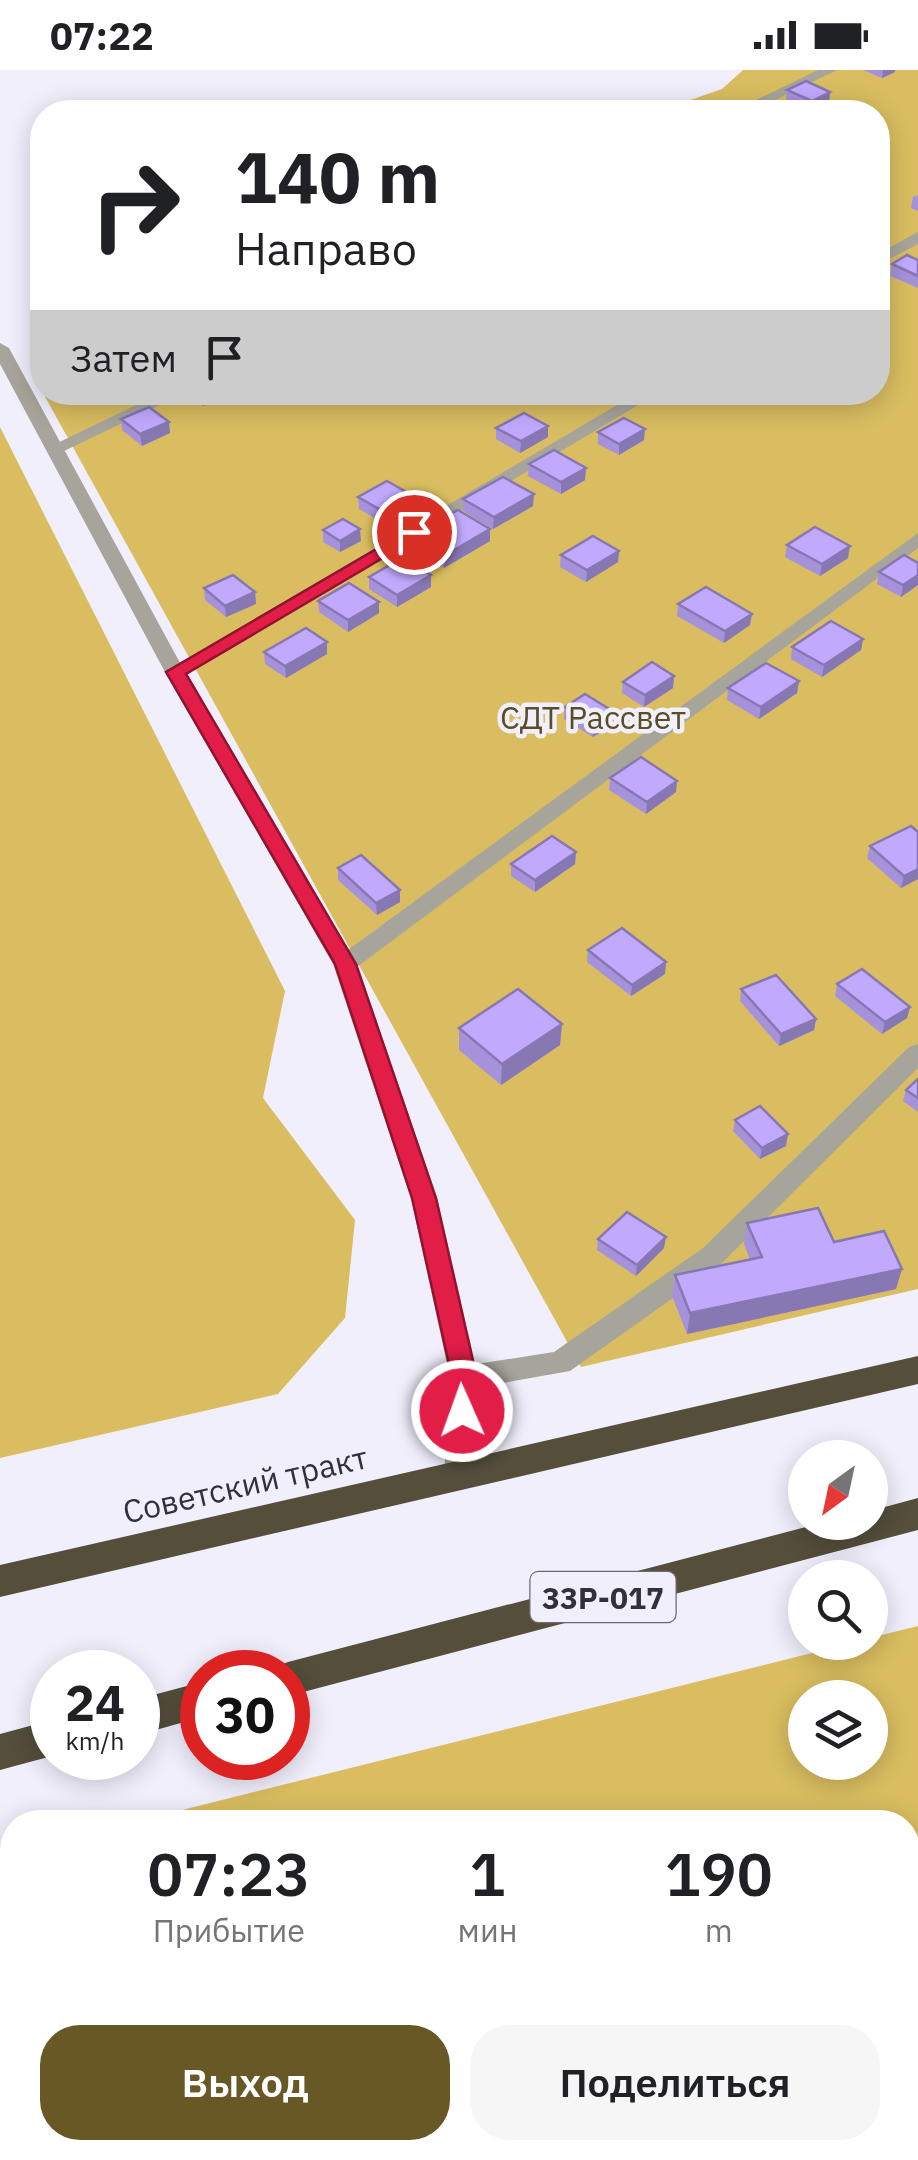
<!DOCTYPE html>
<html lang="ru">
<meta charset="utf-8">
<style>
body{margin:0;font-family:"IBM Plex Sans",sans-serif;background:#f6f6f6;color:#202124;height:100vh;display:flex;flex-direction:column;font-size:38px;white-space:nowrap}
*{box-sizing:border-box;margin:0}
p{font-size:32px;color:#757577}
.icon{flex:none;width:55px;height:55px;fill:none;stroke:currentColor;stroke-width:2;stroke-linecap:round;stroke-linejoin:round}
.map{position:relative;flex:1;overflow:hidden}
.panel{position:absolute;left:0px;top:1740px;width:920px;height:350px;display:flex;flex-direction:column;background:#fff;border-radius:40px 40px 0 0;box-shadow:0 5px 25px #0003}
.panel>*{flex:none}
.hud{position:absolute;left:30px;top:30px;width:860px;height:305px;border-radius:40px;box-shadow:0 5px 25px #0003;background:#fff;color:#202124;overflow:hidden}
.needle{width:65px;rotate:213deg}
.controls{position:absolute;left:788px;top:1370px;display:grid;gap:20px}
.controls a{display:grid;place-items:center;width:100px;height:100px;border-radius:50%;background:#fff;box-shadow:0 5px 25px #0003;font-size:50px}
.speed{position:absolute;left:30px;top:1580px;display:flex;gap:20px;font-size:50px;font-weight:700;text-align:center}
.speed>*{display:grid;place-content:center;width:130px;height:130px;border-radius:50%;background:#fff;box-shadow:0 5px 25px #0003;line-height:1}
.speed small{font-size:25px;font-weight:400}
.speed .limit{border:15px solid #d22;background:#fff;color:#111}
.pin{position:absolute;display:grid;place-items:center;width:85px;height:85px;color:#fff;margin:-42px;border:5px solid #fff;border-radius:50%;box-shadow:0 2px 10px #0007}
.me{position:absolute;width:110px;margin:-55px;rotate:358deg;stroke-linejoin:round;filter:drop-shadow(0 0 8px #0008)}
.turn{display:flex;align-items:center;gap:35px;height:210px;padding:0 40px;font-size:45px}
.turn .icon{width:130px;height:130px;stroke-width:2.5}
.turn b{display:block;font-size:70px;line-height:85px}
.then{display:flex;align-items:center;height:95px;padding:0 40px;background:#0003;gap:20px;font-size:38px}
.eta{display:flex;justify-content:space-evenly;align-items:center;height:170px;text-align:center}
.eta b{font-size:60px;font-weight:600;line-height:70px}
.button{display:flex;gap:20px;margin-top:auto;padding:20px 40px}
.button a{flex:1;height:115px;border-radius:40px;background:#675825;color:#fff;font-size:40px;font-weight:600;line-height:115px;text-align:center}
.button a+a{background:#f6f6f6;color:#202124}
.status{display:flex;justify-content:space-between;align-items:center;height:70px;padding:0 50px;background:#fff;direction:ltr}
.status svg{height:28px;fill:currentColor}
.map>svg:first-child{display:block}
.green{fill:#d9bd60;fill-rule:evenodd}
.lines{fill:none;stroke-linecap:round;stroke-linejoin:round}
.lane{fill:#a7a49b;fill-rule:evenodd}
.street{fill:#a7a49b;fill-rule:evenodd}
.highway{fill:#544e3b;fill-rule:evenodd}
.wall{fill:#a692da}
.shaded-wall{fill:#8777b2}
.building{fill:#c1aafe;stroke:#8777b2;stroke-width:2.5}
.route{fill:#e11d48;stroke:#92132f;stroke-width:2.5}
.labels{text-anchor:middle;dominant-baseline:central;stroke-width:9;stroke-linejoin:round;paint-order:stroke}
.shield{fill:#f2effd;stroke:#6c6973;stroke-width:2.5}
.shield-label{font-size:30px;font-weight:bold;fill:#323038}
.park-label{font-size:32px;fill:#5a4e26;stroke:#f2effd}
.street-label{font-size:32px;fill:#323038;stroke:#f2effd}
</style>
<div class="status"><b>07:22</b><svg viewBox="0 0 49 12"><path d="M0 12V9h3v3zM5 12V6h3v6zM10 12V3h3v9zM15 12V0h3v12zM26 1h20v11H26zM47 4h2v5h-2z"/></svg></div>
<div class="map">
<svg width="918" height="2090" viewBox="0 0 918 2090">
<rect width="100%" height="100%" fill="#f2effd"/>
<!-- green -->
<g class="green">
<polygon points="743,0 918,0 918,1219 581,1297 43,323 878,322 878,42 656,42 722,19"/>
<polygon points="0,357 285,921 263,1028 355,1150 345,1248 278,1324 0,1388"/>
<path d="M918 1556V2090H238L227 2078H908V1752H159L186 1739 852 1573 870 1572V1568ZM805 1628H870V1692H805Z"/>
<polygon points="0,1979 12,1989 12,2078 99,2078 110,2090 0,2090"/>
</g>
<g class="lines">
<!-- lane -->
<g class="lane">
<polygon points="818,0 837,0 750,42 732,42"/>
<polygon points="918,162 918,174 878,195 878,184"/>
<polygon points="163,322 187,322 62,382 50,382 47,378"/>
<polygon points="639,322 660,322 182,607 168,607 165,602"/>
<polygon points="918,463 918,478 353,900 337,900 333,894 337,888"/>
<polygon points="918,974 918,998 721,1194 570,1301 464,1320 454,1316 450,1308 454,1300 464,1296 554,1282 703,1178 909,977"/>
</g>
<!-- street -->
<g class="street">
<polygon points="0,273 9,278 185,602 357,894 437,1128 478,1308 472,1406 468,1415 458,1419 448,1415 444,1406 450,1308 411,1128 333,894 165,602 0,294"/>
<polygon points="0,1884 12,1890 12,1928 0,1923"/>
<polygon points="167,2078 208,2078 213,2090 172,2090"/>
</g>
<!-- highway -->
<g class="highway">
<polygon points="918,1286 918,1314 0,1527 0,1495"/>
<polygon points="918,1428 918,1460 288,1626 288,1602 272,1602 275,1597 288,1592 825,1452 870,1452 870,1441"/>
<polygon points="202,1612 202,1647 138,1665 138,1629"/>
<polygon points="52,1650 52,1686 0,1700 0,1664"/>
</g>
</g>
<!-- wall -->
<g class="wall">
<polygon points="863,0 895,0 895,2 882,8"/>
<polygon points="787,20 830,22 829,33 810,42 786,30"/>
<polygon points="918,125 918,141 911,138 913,127"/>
<polygon points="918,190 918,218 890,206 892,194"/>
<polygon points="189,322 234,322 234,323 203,336 189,326"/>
<polygon points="121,349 170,363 142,376 122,360"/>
<polygon points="496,358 548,367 520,383 496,369"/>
<polygon points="598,362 644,370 619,385 598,374"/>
<polygon points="529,394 585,410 561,424 528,406"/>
<polygon points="358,427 415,427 415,438 386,455 359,439"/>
<polygon points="463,429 533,436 493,459 463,441"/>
<polygon points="323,460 361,471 340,482 323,472"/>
<polygon points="411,466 490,471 444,498 411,478"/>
<polygon points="787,475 848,488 820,506 785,487"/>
<polygon points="619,481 618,492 586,512 560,497 561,485"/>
<polygon points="918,493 918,515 901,527 877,514 879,502"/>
<polygon points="369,507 431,517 397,537 369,519"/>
<polygon points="204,518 255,522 256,534 226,547 205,530"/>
<polygon points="318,531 379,532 379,543 348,562 319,542"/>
<polygon points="678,534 750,555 724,573 677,546"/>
<polygon points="863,569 861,580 822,607 791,589 792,577"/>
<polygon points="327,572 327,584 286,608 265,594 264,582"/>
<polygon points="674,606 673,618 644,637 622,623 623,612"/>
<polygon points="799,611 797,623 759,649 727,630 728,618"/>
<polygon points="565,637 613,654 593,667 564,649"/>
<polygon points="610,708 676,722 646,744 609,720"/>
<polygon points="918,762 918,809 901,818 867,788 870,776"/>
<polygon points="576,782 575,794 535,822 511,806 511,794"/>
<polygon points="338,798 400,820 400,832 377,845 338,810"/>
<polygon points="588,880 666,892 665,904 631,926 587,892"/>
<polygon points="837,914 910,937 907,948 882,964 835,926"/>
<polygon points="741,919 816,949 814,960 779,976 740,931"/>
<polygon points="562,954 560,975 501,1015 459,980 459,958"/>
<polygon points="918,1009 918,1042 903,1031 906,1020"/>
<polygon points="735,1050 786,1076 760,1089 733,1061"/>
<polygon points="747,1153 834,1172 896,1219 687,1264 672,1226 675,1205 750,1190 744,1174"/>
<polygon points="598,1169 664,1178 636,1206 597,1180"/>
</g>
<!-- shaded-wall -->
<g class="shaded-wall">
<polygon points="883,0 895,0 895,2 882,8"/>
<polygon points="830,22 829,33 810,42 812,31"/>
<polygon points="207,322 234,322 234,323 203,336 202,325"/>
<polygon points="169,352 170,363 142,376 140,364"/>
<polygon points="548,356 548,367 520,383 521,371"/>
<polygon points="645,359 644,370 619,385 619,374"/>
<polygon points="586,398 585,410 561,424 561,412"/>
<polygon points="534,424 533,436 493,459 494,447"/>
<polygon points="415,427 415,438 386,455 386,443"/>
<polygon points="360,459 361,471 340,482 340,471"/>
<polygon points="490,459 490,471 444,498 444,486"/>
<polygon points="850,476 848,488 820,506 822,494"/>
<polygon points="619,481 618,492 586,512 587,500"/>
<polygon points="431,505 431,517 397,537 397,525"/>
<polygon points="918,505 918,515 901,527 903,515"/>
<polygon points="255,522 256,534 226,547 225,536"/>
<polygon points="379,532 379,543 348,562 348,550"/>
<polygon points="752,544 750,555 724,573 725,561"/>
<polygon points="863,569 861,580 822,607 824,595"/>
<polygon points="327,572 327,584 286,608 285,596"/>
<polygon points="674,606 673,618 644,637 645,625"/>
<polygon points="799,611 797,623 759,649 761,637"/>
<polygon points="614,642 613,654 593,667 593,656"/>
<polygon points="677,711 676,722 646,744 647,732"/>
<polygon points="576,782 575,794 535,822 535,810"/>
<polygon points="918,799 918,809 901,818 904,806"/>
<polygon points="400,820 400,832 377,845 376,833"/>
<polygon points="666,892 665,904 631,926 632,915"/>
<polygon points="910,937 907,948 882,964 885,952"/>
<polygon points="816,949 814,960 779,976 781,964"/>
<polygon points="562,954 560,975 501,1015 502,994"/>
<polygon points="788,1064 786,1076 760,1089 762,1078"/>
<polygon points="666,1167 664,1178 636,1206 637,1195"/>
<polygon points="902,1199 896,1219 687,1264 690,1243"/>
</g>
<!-- building -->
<g class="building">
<polygon points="806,11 830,22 812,31 787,20"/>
<polygon points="773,35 790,42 755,42"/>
<polygon points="907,185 918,190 918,206 892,194"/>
<polygon points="149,337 169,352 140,364 121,349"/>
<polygon points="524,343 548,356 521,371 496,358"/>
<polygon points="624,348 645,359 619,374 598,362"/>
<polygon points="554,380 586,398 561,412 529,394"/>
<polygon points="503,407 534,424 494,447 463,429"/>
<polygon points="387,411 415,427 386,443 358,427"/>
<polygon points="458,440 490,459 444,486 411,466"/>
<polygon points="343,449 360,459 340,471 323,460"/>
<polygon points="815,457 850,476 822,494 787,475"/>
<polygon points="593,466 619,481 587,500 561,485"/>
<polygon points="904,485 918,493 918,505 903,515 879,502"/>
<polygon points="402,488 431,505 397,525 369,507"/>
<polygon points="233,505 255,522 225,536 204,518"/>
<polygon points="349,513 379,532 348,550 318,531"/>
<polygon points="706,517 752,544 725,561 678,534"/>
<polygon points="831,551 863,569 824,595 792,577"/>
<polygon points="306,558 327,572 285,596 264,582"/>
<polygon points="652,592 674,606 645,625 623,612"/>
<polygon points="766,593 799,611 761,637 728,618"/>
<polygon points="585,624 614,642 593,656 565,637"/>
<polygon points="641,687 677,711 647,732 610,708"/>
<polygon points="911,756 918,762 918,799 904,806 870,776"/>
<polygon points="552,766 576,782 535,810 511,794"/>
<polygon points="361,785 400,820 376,833 338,798"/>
<polygon points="622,858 666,892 632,915 588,880"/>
<polygon points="862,899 910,937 885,952 837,914"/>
<polygon points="776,905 816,949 781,964 741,919"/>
<polygon points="518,919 562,954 502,994 459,958"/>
<polygon points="918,1009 918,1028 906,1020"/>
<polygon points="760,1036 788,1064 762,1078 735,1050"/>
<polygon points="818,1138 834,1172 884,1161 902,1199 690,1243 675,1205 762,1187 747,1153"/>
<polygon points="627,1142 666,1167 637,1195 598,1169"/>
</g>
<!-- route -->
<polygon class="route" points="414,457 420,459 420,466 186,604 356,894 436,1128 477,1308 471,1348 462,1352 453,1348 450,1341 452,1308 412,1128 335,894 166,602"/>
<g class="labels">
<!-- shield labels -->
<rect class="shield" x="530.5" y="1502" width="145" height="50" rx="8"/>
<g class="shield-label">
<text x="603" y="1527">33Р-017</text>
</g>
<!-- park labels -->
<g class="park-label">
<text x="593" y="647">СДТ Рассвет</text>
</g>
<!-- street labels -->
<g class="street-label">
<text transform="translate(245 1414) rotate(-13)">Советский тракт</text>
</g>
</g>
</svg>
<div class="controls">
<a><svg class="needle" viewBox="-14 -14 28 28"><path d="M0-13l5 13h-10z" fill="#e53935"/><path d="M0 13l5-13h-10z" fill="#757577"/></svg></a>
<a><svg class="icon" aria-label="search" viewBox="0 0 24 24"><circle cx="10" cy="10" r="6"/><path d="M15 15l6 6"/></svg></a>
<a><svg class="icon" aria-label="layers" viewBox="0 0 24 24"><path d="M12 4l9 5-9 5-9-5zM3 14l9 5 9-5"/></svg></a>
</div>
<div class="speed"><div>24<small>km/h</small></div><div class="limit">30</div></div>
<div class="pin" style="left:414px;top:462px;background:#d93025"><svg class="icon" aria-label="arrive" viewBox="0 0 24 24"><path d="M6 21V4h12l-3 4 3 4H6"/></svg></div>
<svg class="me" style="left:462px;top:1341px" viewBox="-20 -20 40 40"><circle r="17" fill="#e11d48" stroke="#fff" stroke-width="3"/><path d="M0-11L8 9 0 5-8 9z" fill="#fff"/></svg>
<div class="hud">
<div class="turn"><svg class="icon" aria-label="right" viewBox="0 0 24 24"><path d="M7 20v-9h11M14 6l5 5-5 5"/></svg><div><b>140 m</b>Направо</div></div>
<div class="then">Затем<svg class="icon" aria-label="arrive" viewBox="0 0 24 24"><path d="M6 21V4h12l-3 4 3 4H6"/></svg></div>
</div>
<section class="panel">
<div class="eta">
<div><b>07:23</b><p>Прибытие</p></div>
<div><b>1</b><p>мин</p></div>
<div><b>190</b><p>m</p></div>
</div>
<div class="button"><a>Выход</a><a>Поделиться</a></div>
</section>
</div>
